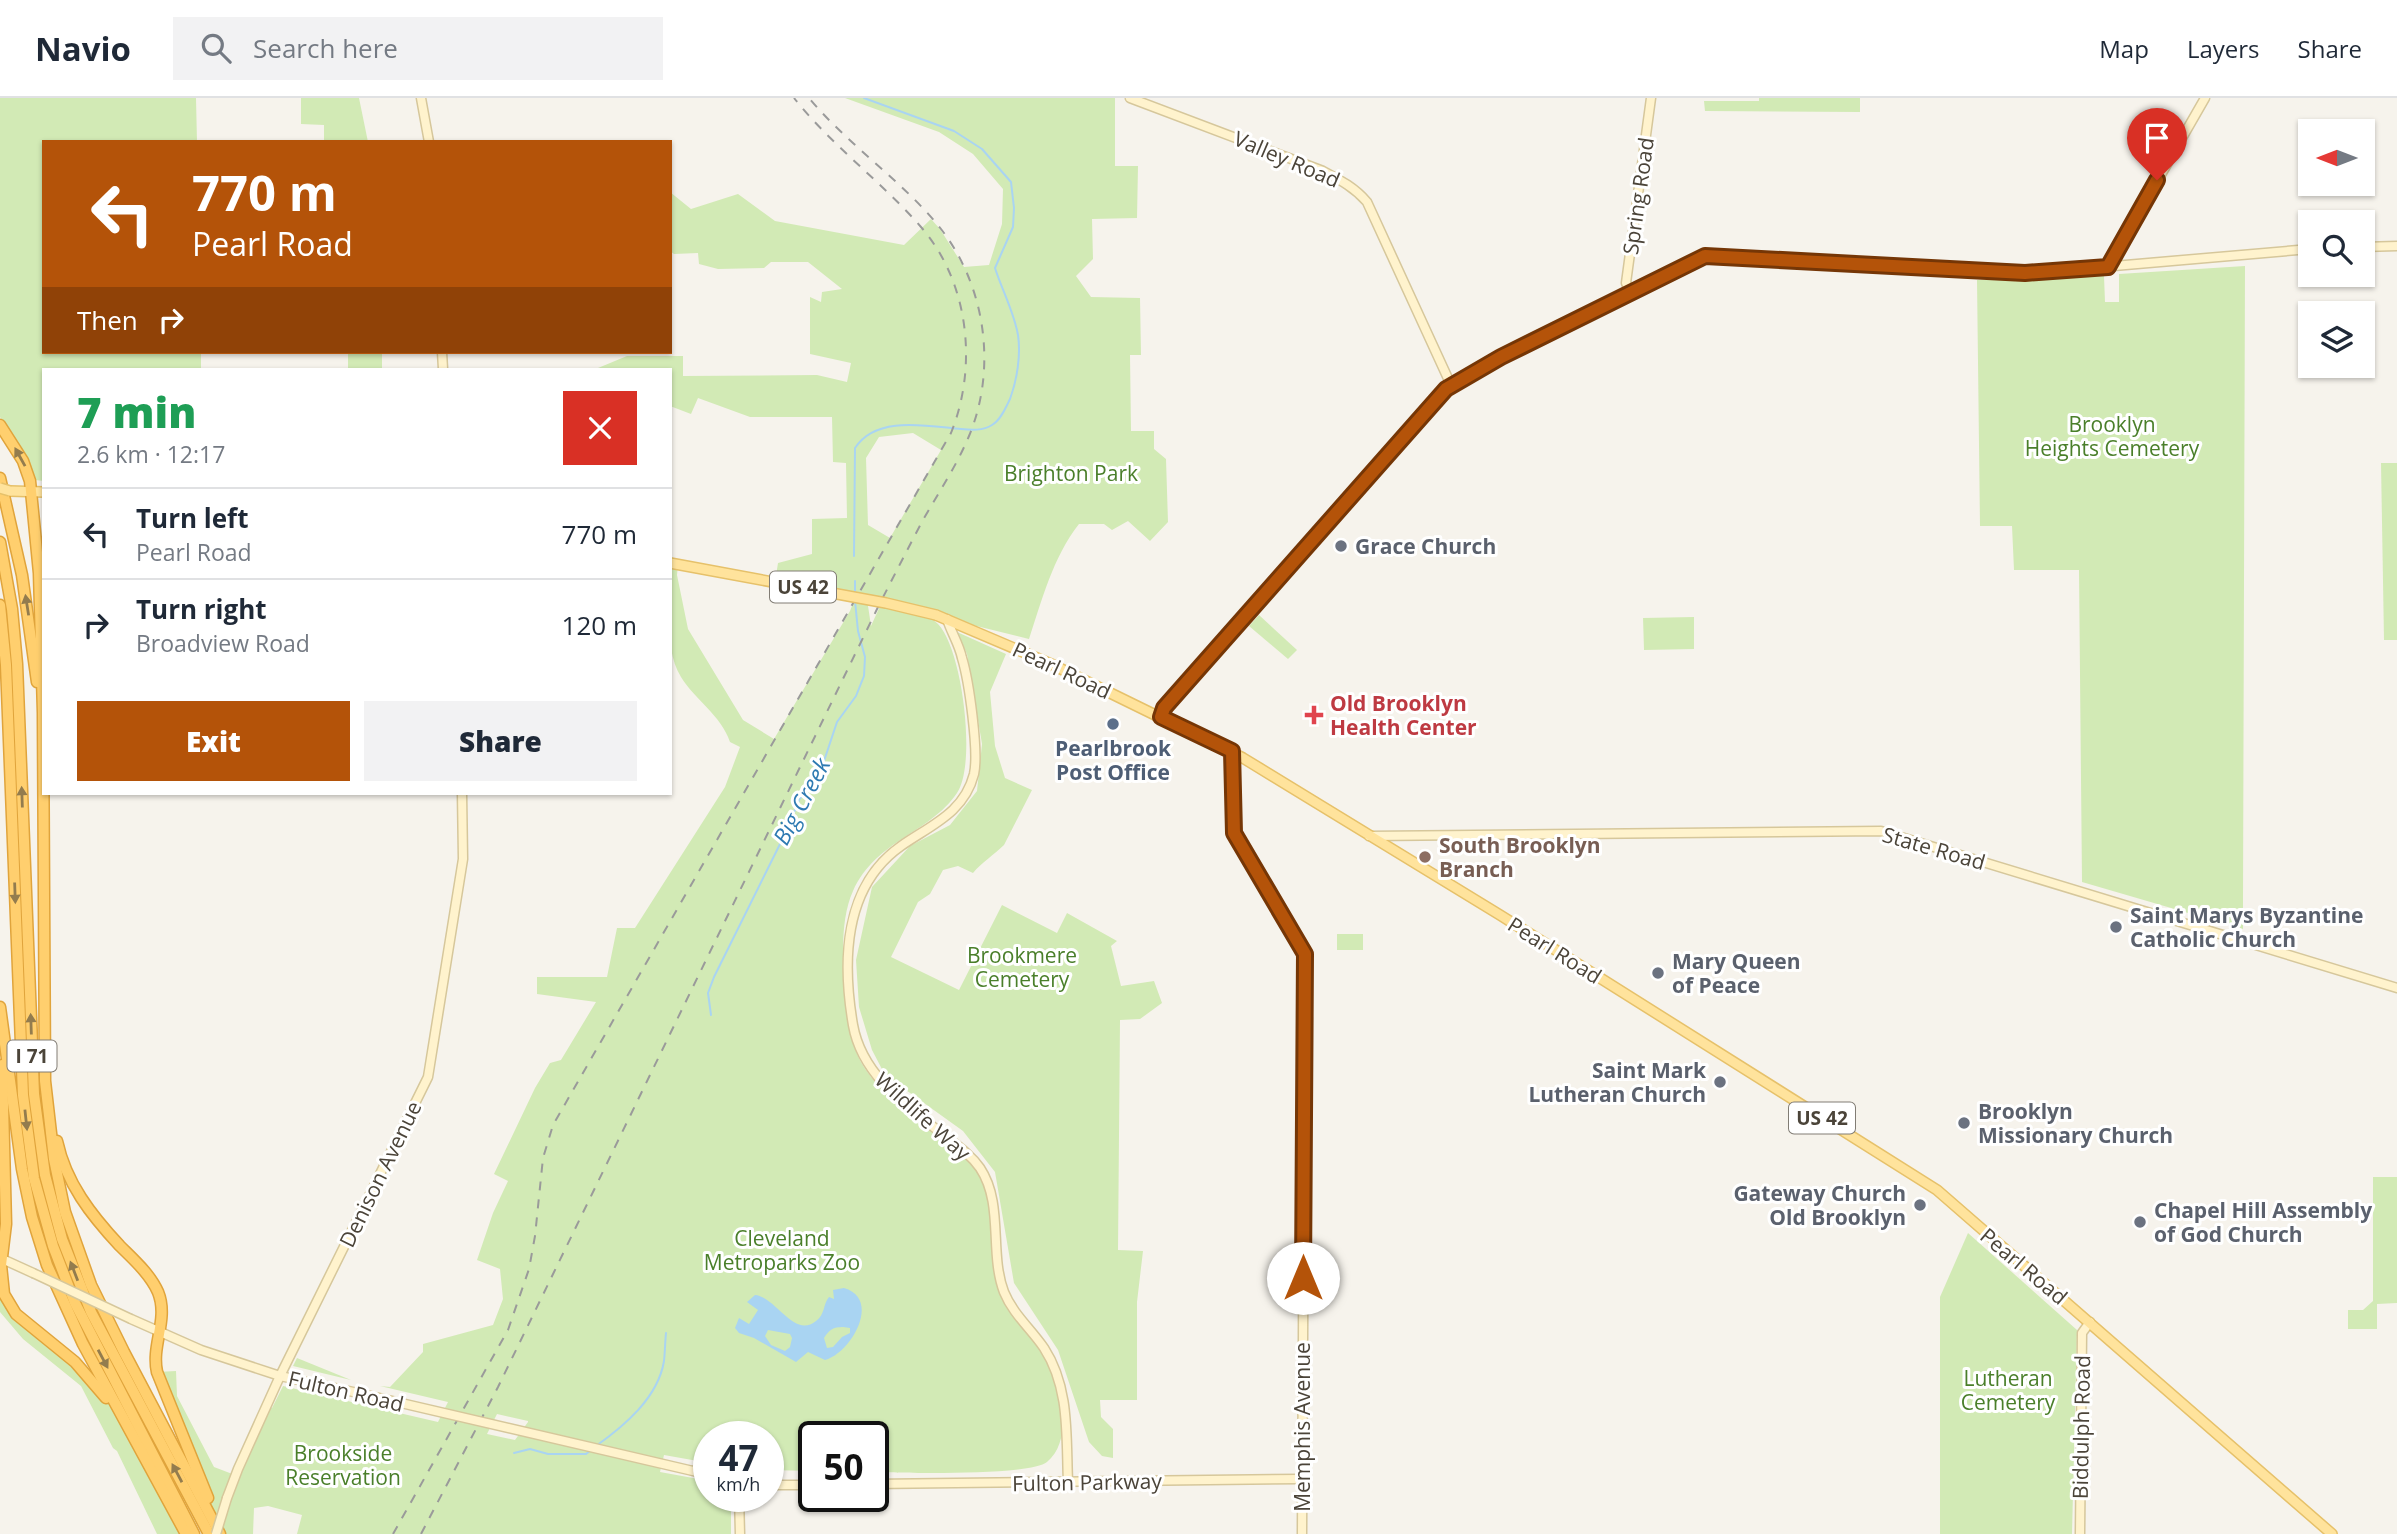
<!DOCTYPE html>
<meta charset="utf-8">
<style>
body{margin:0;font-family:"Open Sans",sans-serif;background:#f2f2f3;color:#1f2937;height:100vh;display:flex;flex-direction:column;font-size:26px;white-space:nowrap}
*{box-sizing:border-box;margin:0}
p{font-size:23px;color:#747a83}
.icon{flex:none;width:38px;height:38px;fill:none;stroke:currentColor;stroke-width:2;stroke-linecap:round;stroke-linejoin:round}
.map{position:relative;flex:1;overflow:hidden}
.sheet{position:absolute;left:42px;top:270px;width:630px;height:427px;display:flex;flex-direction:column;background:#fff;border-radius:0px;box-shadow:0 2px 5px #0004}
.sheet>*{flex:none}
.guide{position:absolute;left:42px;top:42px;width:630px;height:214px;border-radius:0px;box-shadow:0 2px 5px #0004;background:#b45309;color:#fff;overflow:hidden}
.needle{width:46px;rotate:270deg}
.fabs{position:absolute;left:2298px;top:21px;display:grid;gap:14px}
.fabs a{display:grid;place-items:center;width:77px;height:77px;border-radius:0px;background:#fff;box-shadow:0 2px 5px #0004;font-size:35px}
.speed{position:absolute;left:693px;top:1323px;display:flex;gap:14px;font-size:35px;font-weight:700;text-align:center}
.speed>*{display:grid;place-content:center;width:91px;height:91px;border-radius:50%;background:#fff;box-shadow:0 2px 5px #0004;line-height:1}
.speed small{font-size:18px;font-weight:400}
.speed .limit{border:4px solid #111;border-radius:10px;background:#fff;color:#111}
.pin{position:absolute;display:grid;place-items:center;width:60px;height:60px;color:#fff;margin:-72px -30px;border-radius:50% 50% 50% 0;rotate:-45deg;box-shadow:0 0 7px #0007}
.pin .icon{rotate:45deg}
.me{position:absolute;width:77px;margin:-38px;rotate:0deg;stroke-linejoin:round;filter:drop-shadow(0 0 5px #0008)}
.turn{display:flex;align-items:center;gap:24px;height:147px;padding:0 35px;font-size:32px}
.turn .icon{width:91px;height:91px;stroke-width:2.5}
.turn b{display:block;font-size:49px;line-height:60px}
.then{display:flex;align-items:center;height:66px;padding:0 35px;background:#0003;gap:14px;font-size:26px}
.round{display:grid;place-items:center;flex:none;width:74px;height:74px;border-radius:0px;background:#f2f2f3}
.summary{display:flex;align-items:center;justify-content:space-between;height:119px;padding:0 35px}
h1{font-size:42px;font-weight:800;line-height:52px;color:#1e9e55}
.cta{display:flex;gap:14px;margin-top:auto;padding:14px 35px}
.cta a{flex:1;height:80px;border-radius:0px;background:#b45309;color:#fff;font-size:28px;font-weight:800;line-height:80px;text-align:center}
.cta a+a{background:#f2f2f3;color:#1f2937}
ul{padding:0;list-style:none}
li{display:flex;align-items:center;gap:21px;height:91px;padding:0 35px;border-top:2px solid #e0e1e3}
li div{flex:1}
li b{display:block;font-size:26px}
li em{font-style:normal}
header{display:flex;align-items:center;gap:42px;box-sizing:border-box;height:98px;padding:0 35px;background:#fff;border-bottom:2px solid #e0e1e3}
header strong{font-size:33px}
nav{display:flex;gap:38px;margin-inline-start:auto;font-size:24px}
.search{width:490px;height:63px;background:#f2f2f3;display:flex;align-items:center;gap:18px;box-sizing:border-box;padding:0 24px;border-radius:0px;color:#747a83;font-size:26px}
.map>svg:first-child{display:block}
.green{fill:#d2eab5;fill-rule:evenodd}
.water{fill:#a9d4f2;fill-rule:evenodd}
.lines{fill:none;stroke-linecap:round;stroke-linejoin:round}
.stream{stroke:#a9d4f2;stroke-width:2}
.secondary-casing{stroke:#d6c79b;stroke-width:11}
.primary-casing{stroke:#e6c16a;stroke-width:12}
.highway-casing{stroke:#e0a43c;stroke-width:13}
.secondary{stroke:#fff3cd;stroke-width:8}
.primary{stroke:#ffe39c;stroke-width:9}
.highway{stroke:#ffcf6e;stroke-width:10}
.rail{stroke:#9a9a9a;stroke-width:2;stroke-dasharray:9 9;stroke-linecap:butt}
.secondary-bridge-casing{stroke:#d6c79b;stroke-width:11;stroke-linecap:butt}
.primary-bridge-casing{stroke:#e6c16a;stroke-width:12;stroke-linecap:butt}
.secondary-bridge{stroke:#fff3cd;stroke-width:8}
.primary-bridge{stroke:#ffe39c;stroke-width:9}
.oneway{fill:#937c4e}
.route-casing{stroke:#753606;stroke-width:18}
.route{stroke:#b45309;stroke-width:12}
.worship-dot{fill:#6b7280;stroke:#fff;stroke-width:2.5}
.health-dot{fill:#e0444e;stroke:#fff;stroke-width:2.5}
.service-dot{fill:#5c6f8a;stroke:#fff;stroke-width:2.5}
.education-dot{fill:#8d6e63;stroke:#fff;stroke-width:2.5}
.labels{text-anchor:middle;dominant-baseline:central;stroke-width:6;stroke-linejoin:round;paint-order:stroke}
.shield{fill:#fff;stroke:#817c74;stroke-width:2}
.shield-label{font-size:19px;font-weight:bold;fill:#4b4439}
.street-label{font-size:21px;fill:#4b4439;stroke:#fff}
.park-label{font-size:21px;fill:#4a7f2a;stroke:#fff}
.worship-label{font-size:21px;font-weight:bold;fill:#5b616d;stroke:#fff;text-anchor:start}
.health-label{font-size:21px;font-weight:bold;fill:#be3a42;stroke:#fff;text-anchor:start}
.service-label{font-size:21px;font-weight:bold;fill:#4e5e75;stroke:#fff}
.education-label{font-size:21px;font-weight:bold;fill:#785e54;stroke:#fff;text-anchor:start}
.water-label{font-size:23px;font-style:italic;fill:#2e7ab2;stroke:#fff}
</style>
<header>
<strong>Navio</strong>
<div class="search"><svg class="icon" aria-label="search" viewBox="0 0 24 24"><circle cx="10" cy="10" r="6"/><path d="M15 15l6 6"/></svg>Search here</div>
<nav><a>Map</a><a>Layers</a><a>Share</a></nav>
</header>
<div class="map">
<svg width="2397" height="1436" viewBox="0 0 2397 1436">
<rect width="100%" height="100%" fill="#f6f3ec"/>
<!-- green -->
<g class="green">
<polygon points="0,0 196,0 197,44 44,44 44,254 201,254 201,271 44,271 44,383 35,382 16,344 0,319"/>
<polygon points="301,0 359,0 368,44 324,44 324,27 301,26"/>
<path d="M845 0H1115V68H1138L1137 120 1092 121 1093 161 1076 178 1091 199 1140 200 1141 257H1130L1131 333H1154V351L1166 361 1168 424 1150 443 1128 423 1112 432 1104 426H1079C1053 459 1042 502 1029 541L867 501 871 528 881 506C900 511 924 512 938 526 962 550 977 666 957 695 929 736 877 741 853 793 836 830 845 891 850 931 859 999 938 1024 976 1072 1002 1104 983 1155 1001 1189 1018 1220 1042 1246 1054 1278 1063 1303 1071 1344 1047 1364 1030 1378 902 1375 873 1374V1339H814V1373L768 1372V1339H709V1365L664 1357 660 1374 704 1382 709 1385V1398H729L731 1406V1436H297L302 1417 268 1408 254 1410 253 1436H222L157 1274 176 1273 177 1298 214 1369 235 1377 266 1308 272 1310 283 1288 438 1324 448 1304 380 1288 390 1289 423 1254V1246L493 1227 503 1201 500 1171 477 1162 493 1115 508 1083 494 1076 535 990 550 965 561 962 596 904 537 896V879H607L617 830H635L725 689 740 649 730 644C721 617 695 602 681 579 663 551 670 497 670 465L678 466 677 477 688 531 743 622 774 641 850 513 855 500 775 484 778 465 812 456V421L847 420 846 365 833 364 832 319H750L698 300 691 316 670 308V271L598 270 627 258H683V278L817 277 847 284 851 265 810 256V199L821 204 822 194 842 191 808 164H771L764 170 718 171 699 166 698 155 674 156 670 153V94L691 111 738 96 775 123 904 147 931 121 940 131 964 169 989 167 1002 126 1003 91 973 56 939 34ZM913 335 941 352 890 440 868 427 866 360 879 339ZM497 1316 528 1323V1324L515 1342 487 1336Z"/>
<polygon points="1759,0 1860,0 1860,14 1705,13 1704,3 1759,3"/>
<polygon points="2245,168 2243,803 2243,831 2082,784 2079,472 2014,472 2012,428 1980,428 1977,182 2104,178 2105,204 2119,204 2119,176"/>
<rect x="348" y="254" width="34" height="17"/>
<polygon points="2381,365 2397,365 2397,542 2384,542"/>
<polygon points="1259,517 1297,552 1288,561 1249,528"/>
<polygon points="1694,519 1694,551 1644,552 1643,520"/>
<path d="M957 534 1006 556 990 594 995 648 1005 680 1032 692 1004 747C994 757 982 764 973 775L958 768 943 772 930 796 918 804 891 859 959 892 1002 807 1057 835 1067 815 1117 843 1111 848 1121 888 1154 883 1162 905 1140 921 1120 922 1118 1152 1143 1153 1137 1204V1302H1100L1101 1319 1113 1331V1360L1102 1358 1089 1344 1058 1252 1014 1185 995 1074 963 1033 885 977 872 952 859 909 856 862 872 789 910 748 950 727 977 693 982 646 967 556Z"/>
<rect x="1337" y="836" width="26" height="16"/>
<polygon points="2373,1079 2397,1079 2397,1205 2377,1206 2377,1231 2348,1231 2348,1212 2363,1212 2373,1203"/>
<polygon points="1968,1135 2077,1232 2072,1436 1940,1436 1940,1199"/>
<polygon points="0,1160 8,1205 104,1297 186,1436 157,1436 117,1353 113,1350 81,1288 23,1241 0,1214"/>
<polygon points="297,1260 351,1282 293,1268"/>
</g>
<!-- water -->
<path class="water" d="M844 1190C882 1201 851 1255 825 1262L808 1254 796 1264 754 1240 739 1235 735 1230 739 1220 749 1226 758 1212 747 1204 755 1197C776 1199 794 1241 816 1223 825 1217 823 1206 829 1199L834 1201 833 1192ZM843 1229 850 1230V1235L842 1239 833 1249 827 1250 824 1240C829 1232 833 1229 843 1229ZM768 1232 790 1236 792 1240 790 1249 785 1253 771 1247 765 1238Z"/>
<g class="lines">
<!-- stream -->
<g class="stream">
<path d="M854 458 855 350C876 317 927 328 961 331 971 332 983 333 992 327 1001 322 1006 309 1010 301 1017 282 1021 257 1018 237 1014 214 1002 192 995 170L1013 129 1014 110 1011 84 982 51 954 33 864 0"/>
<polyline points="855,483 855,497"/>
<polyline points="711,917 708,895 714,879 785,736 799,702 821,672 837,624 856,598 864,578 865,559 858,533 855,503"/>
<path d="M596 1348C624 1328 658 1300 664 1263 665 1254 665 1245 666 1235"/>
<polyline points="514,1355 530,1351 548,1356 586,1356 591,1352"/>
</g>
<!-- secondary casing -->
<g class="secondary-casing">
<g id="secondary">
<polyline points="421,0 429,44"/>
<path d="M1130 0 1323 73C1340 82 1354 89 1367 104L1451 287"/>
<polyline points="2362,149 2397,148"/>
<polyline points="2108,169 2205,0"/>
<polyline points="1630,194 1626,185 1651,0"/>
<polyline points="442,254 443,271"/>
<path d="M947 521C951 534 959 546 962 560 969 583 979 654 974 676 964 715 931 727 901 748 844 788 842 863 853 927 862 978 907 1008 945 1038 958 1048 971 1057 980 1070 1004 1106 989 1155 1004 1194 1013 1216 1031 1231 1044 1250 1070 1290 1066 1338 1068 1384"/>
<polyline points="1161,619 1164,610 1449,289 1501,259 1697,160 1714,158 2033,175 2310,151"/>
<polyline points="1232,653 1234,735 1305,857 1302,1436"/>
<polyline points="1369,738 1881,733 2397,890"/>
<polyline points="0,1160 33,1175"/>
<polyline points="131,1221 201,1252 280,1278 358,1295"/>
<polyline points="693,1373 709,1377"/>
<polyline points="873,1386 1301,1381"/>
<polyline points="768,1387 814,1387"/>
<polyline points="739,1398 740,1436"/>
<polyline points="227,1400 238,1371 280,1278 428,979 463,761 462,695"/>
<polyline points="2080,1436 2082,1235 2090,1224"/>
</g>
</g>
<!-- primary casing -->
<g class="primary-casing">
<g id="primary">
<polyline points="10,393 44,394"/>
<polyline points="936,517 1051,566 1243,660 1500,817 1937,1092 2332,1436"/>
</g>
</g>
<!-- highway casing -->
<g class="highway-casing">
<g id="highway">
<polyline points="0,327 23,363 30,383 39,475 43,615 45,983 54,1061 65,1114 91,1187 124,1254 220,1436"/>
<polyline points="0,380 22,477 37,584"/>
<polyline points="0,444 12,511 17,566 34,996 45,1077 62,1141 91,1214 209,1436"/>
<polyline points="0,507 6,567 23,997 34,1080 53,1148 75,1205 194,1436"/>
<polyline points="0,909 22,1071 32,1119 47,1167 83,1246 186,1436"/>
<polyline points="2,967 6,1126 1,1167 4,1196 16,1216 75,1264 106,1300"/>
<path d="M57 1043C66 1085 91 1117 120 1148 134 1162 150 1176 158 1194 169 1221 151 1247 157 1274L208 1400"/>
</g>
</g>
<!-- secondary -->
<use href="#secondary" class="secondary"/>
<!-- primary -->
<use href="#primary" class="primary"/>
<!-- highway -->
<use href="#highway" class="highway"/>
<!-- rail -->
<g class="rail">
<path d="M393 1436 508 1232 529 1171 535 1138 543 1060 553 1027 951 335C978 268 969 184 921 129 881 83 832 48 794 0"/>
<path d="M421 1436 498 1289 879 507C894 478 908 450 923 422 939 394 957 367 969 338 997 271 986 189 941 131 903 83 849 48 809 0"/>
</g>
<!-- secondary-bridge casing -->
<g class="secondary-bridge-casing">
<g id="secondary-bridge">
<polyline points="33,1175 131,1221"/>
<polyline points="358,1295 693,1373"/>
<polyline points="216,1436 227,1400"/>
</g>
</g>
<!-- primary-bridge casing -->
<g class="primary-bridge-casing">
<g id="primary-bridge">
<polyline points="0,390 10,393"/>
<polyline points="670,465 886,505 936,517"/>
</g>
</g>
<!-- secondary-bridge -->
<use href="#secondary-bridge" class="secondary-bridge"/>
<!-- primary-bridge -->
<use href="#primary-bridge" class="primary-bridge"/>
</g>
<!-- one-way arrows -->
<defs><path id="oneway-solid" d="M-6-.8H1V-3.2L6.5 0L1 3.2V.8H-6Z" transform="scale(1.75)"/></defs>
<g class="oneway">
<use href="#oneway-solid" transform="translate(20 359) rotate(-119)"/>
<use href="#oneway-solid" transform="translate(27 507) rotate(-99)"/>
<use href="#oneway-solid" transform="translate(22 699) rotate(-92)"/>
<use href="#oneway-solid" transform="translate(15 795) rotate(88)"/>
<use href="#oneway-solid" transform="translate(31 926) rotate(-92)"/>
<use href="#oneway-solid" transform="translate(26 1022) rotate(84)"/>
<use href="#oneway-solid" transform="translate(74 1173) rotate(-111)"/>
<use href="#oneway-solid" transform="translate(103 1261) rotate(62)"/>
<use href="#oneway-solid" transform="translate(177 1375) rotate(-118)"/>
</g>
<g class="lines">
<!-- route casing -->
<g class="route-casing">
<polyline id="route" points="1303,1180 1305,856 1234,735 1232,653 1161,619 1164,610 1446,291 1501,259 1705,158 2025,175 2108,169 2157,82"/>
</g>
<!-- route -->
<use href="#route" class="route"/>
</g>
<!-- markers -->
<g class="worship-dot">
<circle cx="1341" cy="448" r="7"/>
<circle cx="2116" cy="829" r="7"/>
<circle cx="1658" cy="875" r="7"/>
<circle cx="1720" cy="984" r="7"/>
<circle cx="1964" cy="1025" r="7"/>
<circle cx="1920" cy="1107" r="7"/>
<circle cx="2140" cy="1124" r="7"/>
</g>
<path class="health-dot" d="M1310.5 606.5h7v7h7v7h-7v7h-7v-7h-7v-7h7z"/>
<circle class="service-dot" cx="1113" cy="626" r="7"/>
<circle class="education-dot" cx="1425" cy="759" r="7"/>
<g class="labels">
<!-- shield labels -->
<g class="shield">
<rect x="770" y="473.5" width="66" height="31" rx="5"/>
<rect x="7.5" y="942.5" width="49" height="31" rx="5"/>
<rect x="1789" y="1004.5" width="66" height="31" rx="5"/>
</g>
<g class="shield-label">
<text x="803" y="489">US 42</text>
<text x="32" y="958">I 71</text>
<text x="1822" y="1020">US 42</text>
</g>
<!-- street labels -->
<g class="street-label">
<text transform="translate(1287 61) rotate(23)">Valley Road</text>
<text transform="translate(1638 98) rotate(-82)">Spring Road</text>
<text transform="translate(1062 572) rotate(25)">Pearl Road</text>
<text transform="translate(1934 750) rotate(16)">State Road</text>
<text transform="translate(1555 852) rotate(32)">Pearl Road</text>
<text transform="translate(923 1018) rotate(42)">Wildlife Way</text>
<text transform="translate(380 1076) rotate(-64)">Denison Avenue</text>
<text transform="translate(2024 1168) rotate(40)">Pearl Road</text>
<text transform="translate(346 1293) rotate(13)">Fulton Road</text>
<text transform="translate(1302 1329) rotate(-90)">Memphis Avenue</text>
<text transform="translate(2081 1329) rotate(-89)">Biddulph Road</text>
<text transform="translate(1087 1384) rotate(-1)">Fulton Parkway</text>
</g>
<!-- park labels -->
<g class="park-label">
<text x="2112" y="326">Brooklyn<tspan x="2112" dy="24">Heights Cemetery</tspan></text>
<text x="1071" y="375">Brighton Park</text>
<text x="1022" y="857">Brookmere<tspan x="1022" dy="24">Cemetery</tspan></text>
<text x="782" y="1140">Cleveland<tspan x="782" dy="24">Metroparks Zoo</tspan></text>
<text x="2008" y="1280">Lutheran<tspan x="2008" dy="24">Cemetery</tspan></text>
<text x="343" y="1355">Brookside<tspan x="343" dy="24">Reservation</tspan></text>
</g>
<!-- worship labels -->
<g class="worship-label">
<text x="1355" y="448">Grace Church</text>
<text x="2130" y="817">Saint Marys Byzantine<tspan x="2130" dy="24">Catholic Church</tspan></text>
<text x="1672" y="863">Mary Queen<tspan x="1672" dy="24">of Peace</tspan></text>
<text x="1706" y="972" text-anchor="end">Saint Mark<tspan x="1706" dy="24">Lutheran Church</tspan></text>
<text x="1978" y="1013">Brooklyn<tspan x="1978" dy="24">Missionary Church</tspan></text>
<text x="1906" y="1095" text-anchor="end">Gateway Church<tspan x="1906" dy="24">Old Brooklyn</tspan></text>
<text x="2154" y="1112">Chapel Hill Assembly<tspan x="2154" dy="24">of God Church</tspan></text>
</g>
<!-- health labels -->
<g class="health-label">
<text x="1330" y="605">Old Brooklyn<tspan x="1330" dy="24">Health Center</tspan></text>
</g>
<!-- service labels -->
<g class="service-label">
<text x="1113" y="650">Pearlbrook<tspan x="1113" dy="24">Post Office</tspan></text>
</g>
<!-- education labels -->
<g class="education-label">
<text x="1439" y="747">South Brooklyn<tspan x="1439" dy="24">Branch</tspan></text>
</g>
<!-- water labels -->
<g class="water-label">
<text transform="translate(801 703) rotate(-62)">Big Creek</text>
</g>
</g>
</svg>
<div class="fabs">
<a><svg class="needle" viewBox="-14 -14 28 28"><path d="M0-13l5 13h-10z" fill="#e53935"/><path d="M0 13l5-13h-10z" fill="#747a83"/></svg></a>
<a><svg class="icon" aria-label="search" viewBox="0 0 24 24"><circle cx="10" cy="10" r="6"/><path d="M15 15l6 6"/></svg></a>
<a><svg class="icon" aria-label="layers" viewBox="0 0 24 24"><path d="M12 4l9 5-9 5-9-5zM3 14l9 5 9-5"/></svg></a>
</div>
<div class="speed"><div>47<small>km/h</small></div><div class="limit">50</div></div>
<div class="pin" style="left:2157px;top:82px;background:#d93025"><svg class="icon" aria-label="arrive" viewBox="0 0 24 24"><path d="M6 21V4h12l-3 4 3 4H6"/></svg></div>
<svg class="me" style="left:1303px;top:1180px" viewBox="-20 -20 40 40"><circle r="19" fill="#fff"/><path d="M0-13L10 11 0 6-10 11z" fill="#b45309"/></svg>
<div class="guide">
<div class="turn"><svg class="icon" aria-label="left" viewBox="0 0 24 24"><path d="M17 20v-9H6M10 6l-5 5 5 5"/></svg><div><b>770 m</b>Pearl Road</div></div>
<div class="then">Then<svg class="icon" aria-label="right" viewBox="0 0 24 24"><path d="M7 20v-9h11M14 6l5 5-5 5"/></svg></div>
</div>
<section class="sheet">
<div class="summary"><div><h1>7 min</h1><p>2.6 km · 12:17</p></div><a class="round" style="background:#d93025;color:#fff"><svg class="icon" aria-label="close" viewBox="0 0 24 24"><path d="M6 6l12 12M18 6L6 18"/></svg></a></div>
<ul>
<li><svg class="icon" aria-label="left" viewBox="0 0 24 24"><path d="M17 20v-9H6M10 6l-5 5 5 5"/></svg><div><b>Turn left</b><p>Pearl Road</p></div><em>770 m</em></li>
<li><svg class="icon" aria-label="right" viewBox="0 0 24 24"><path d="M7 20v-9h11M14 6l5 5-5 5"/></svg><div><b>Turn right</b><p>Broadview Road</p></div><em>120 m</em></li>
</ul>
<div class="cta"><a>Exit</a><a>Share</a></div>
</section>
</div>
